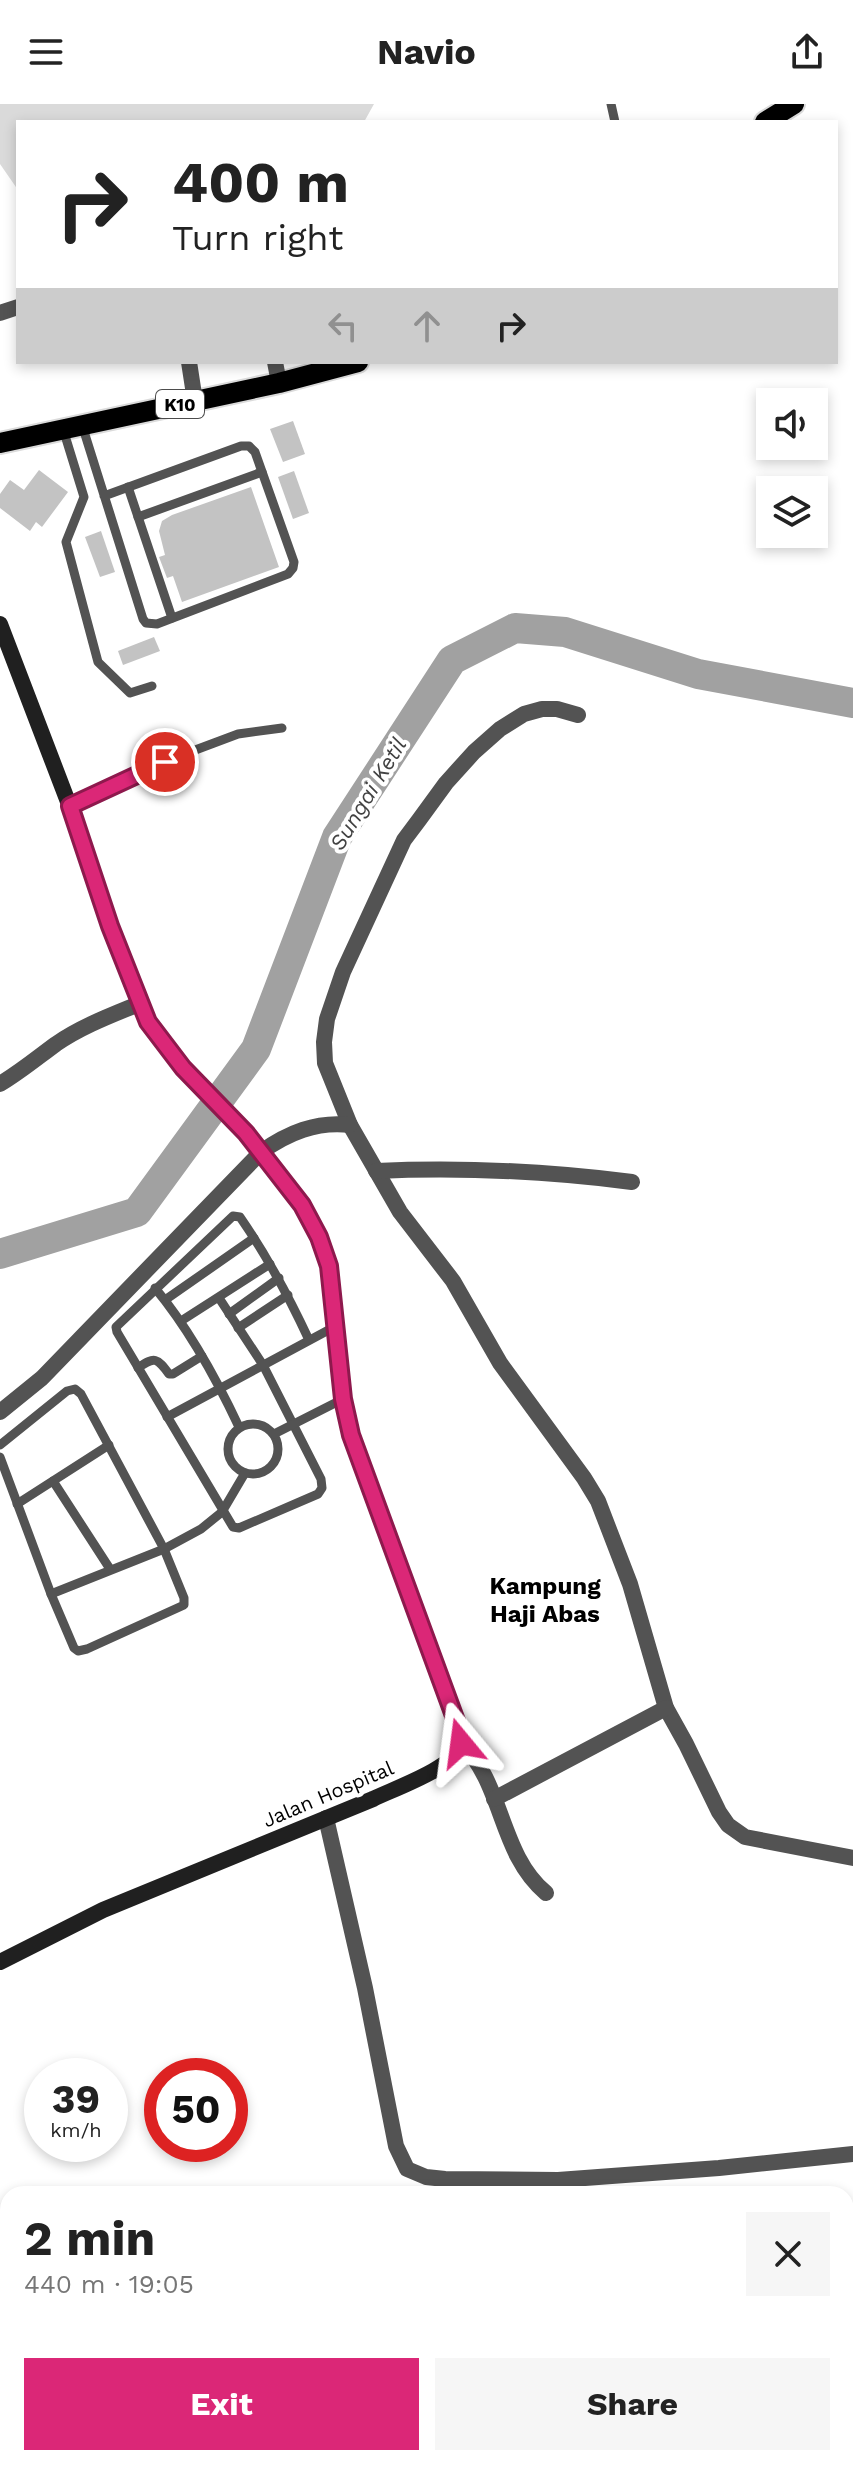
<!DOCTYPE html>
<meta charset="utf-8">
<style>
body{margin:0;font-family:"Work Sans",sans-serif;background:#f6f6f6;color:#222;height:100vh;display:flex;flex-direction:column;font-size:30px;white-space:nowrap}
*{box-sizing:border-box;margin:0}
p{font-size:26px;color:#767676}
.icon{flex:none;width:44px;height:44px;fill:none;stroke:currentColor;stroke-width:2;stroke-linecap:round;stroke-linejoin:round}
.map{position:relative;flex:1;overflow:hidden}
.sheet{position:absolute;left:0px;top:2082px;width:854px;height:280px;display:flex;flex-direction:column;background:#fff;border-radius:24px 24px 0 0;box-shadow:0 4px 12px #0003}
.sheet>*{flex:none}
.hud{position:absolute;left:16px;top:16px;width:822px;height:244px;border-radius:0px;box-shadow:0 4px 12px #0003;background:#fff;color:#222;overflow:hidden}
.fabs{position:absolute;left:756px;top:284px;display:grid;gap:16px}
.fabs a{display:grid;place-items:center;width:72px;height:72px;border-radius:0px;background:#fff;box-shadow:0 4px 12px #0003;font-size:40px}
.speed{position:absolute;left:24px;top:1954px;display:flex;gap:16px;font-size:40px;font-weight:700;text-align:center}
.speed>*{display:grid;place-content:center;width:104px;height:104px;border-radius:50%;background:#fff;box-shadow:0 4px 12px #0003;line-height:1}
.speed small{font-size:20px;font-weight:400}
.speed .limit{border:12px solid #d22;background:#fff;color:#111}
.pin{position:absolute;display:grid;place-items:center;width:68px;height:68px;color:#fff;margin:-34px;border:4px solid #fff;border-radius:50%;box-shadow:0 2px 8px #0007}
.me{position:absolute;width:88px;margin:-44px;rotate:344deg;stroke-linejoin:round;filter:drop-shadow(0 0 6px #0008)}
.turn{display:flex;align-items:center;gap:28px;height:168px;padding:0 24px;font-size:36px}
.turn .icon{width:104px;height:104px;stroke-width:2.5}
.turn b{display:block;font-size:56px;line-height:68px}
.lanes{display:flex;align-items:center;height:76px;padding:0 24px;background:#0003;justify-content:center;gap:40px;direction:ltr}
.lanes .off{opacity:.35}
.round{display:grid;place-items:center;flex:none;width:84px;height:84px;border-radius:0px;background:#f6f6f6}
.overview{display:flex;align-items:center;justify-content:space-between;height:136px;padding:0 24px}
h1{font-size:48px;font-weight:700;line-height:60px}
.action{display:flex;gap:16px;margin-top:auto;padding:16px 24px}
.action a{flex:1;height:92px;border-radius:0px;background:#db2777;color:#fff;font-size:32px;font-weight:700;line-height:92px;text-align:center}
.action a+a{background:#f6f6f6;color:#222}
header{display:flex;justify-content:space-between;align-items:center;height:104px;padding:0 24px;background:#fff;font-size:36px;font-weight:700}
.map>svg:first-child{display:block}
.green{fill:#dadada}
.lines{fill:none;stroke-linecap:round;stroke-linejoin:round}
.river{stroke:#a1a1a1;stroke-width:30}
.building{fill:#c3c3c3}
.primary-casing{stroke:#dbdbdb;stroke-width:24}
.service{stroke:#535353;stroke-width:9}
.minor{stroke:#535353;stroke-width:16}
.secondary{stroke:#202020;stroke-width:16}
.primary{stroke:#000;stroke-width:20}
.route-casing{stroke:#8e194d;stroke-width:20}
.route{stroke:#db2777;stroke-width:14}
.labels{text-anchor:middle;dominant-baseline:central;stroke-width:8;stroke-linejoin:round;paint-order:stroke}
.shield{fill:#fff;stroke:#4c4c4c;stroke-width:2}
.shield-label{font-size:18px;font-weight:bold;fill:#000}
.street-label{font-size:20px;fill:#000;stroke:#fff}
.water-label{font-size:22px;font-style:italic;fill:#424242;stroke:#fff}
.quarter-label{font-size:24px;font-weight:bold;fill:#000;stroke:#fff}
</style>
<header><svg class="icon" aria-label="menu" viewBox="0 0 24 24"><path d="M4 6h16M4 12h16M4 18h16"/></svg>Navio<svg class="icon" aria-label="share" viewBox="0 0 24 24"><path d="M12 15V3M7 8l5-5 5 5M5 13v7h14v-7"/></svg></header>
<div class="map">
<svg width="853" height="2362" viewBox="0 0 853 2362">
<rect width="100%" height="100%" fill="#fff"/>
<!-- green -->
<polygon class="green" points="0,0 374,0 364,18 18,18 18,86 0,60"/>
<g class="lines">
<!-- river -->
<polyline class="river" points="0,1150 137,1108 256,945 337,733 452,556 515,524 565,528 698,570 853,599"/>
</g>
<!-- building -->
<g class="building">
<polygon points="293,317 305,350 283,358 270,325"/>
<polygon points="39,366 68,388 42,423 36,418 30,427 0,404 0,390 10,376 24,386"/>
<polygon points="294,367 309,409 293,415 278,373"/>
<polygon points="251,383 279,463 182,498 173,472 167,474 159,453 165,451 159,427 162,417 172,411"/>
<polygon points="101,427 115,468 100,473 85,433"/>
<polygon points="154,533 160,547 123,561 118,547"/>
</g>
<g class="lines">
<!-- primary casing -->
<g class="primary-casing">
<g id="primary">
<polyline points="765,18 794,0"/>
<polyline points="0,339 279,279 358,258"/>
</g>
</g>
<!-- service -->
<g class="service">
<polyline points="611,0 615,18"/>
<polyline points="82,321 143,515 146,519 157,520 288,470 293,464 294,458 255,348 249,342 241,342 104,392"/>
<polyline points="63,325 84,393 66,438 98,558 130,589 152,582"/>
<polyline points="128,383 172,514"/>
<polyline points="138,413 262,368"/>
<polyline points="70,702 140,668 190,648 238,630 282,624"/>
<path d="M155 1184C190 1226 216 1274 239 1323"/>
<path d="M219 1194 263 1261 321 1375 322 1384 318 1390 239 1424 233 1423 117 1228 116 1223 233 1112 240 1113C267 1152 289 1193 309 1236"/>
<polyline points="165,1196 254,1134"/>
<polyline points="229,1210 279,1174"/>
<polyline points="181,1217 270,1160"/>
<polyline points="238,1224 288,1191"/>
<path d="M138 1264C155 1252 157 1254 169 1270H173L202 1252"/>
<polyline points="167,1313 336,1222"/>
<circle cx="253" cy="1345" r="25"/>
<polyline points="274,1330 343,1295"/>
<polyline points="0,1341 67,1287 75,1285 81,1290 164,1445 184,1494 184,1501 87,1545 78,1547 74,1544 51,1490 0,1353"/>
<polyline points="53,1377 110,1465"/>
<polyline points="17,1400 109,1341"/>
<polyline points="51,1490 164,1445 201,1425 222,1408 245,1369"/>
</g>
<!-- minor -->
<g class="minor">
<polyline points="0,209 18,203"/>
<polyline points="189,258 195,297"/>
<polyline points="275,258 279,279"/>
<polyline points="578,611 557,605 542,605 524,610 500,625 474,648 446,679 419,716 404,736 343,868 327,915 324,938 325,959 350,1021 400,1108 453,1177 500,1259 584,1374 598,1397 630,1480 666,1604 686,1640 719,1708 728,1721 745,1733 853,1754"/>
<path d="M0 980C20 968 37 954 56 940 82 922 112 911 141 899"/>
<path d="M376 1067C462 1063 546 1067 632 1078"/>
<path d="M0 1308 42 1274 261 1048C288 1029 316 1017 350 1021"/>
<path d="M461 1639C504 1680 499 1750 546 1789"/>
<polyline points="494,1695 666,1604"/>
<polyline points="326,1714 365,1884 396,2042 407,2065 426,2073 445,2075 558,2076 719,2064 853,2050"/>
<polyline points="0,2300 8,2306"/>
<polyline points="28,2354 30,2362"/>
</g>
<!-- secondary -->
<path class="secondary" d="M0 520 78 724 110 822 148 918 183 964 246 1029 302 1101 319 1133 329 1162 343 1295 351 1331 456 1617C458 1625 462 1634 460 1642 454 1664 393 1685 373 1695L103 1806 0 1858"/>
<!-- primary -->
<use href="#primary" class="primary"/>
</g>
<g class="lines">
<!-- route casing -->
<g class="route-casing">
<polyline id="route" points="165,658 70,702 110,822 148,918 183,964 246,1029 302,1101 319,1133 329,1162 343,1295 351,1331 456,1617 461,1639"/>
</g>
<!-- route -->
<use href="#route" class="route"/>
</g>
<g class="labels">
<!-- shield labels -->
<rect class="shield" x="156" y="286" width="48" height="28" rx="6"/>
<g class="shield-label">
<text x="180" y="300">K10</text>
</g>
<!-- street labels -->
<g class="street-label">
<text transform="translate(328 1690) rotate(-23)">Jalan Hospital</text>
</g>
<!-- water labels -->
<g class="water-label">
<text transform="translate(368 690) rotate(-59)">Sungai Ketil</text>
</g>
<!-- quarter labels -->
<g class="quarter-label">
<text x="545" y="1482">Kampung<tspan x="545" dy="28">Haji Abas</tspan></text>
</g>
</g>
</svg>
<div class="fabs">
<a><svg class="icon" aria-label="sound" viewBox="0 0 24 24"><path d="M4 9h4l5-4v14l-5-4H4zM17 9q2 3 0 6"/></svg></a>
<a><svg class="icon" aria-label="layers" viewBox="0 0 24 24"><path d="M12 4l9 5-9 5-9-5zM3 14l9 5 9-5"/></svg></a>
</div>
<div class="speed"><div>39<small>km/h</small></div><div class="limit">50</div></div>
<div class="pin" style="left:165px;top:658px;background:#d93025"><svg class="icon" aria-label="arrive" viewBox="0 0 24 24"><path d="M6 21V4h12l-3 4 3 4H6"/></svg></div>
<svg class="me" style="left:461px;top:1639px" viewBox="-20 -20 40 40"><path d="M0-17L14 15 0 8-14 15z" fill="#db2777" stroke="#fff" stroke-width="4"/></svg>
<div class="hud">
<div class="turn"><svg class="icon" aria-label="right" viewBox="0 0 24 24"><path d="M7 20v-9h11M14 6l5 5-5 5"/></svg><div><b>400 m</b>Turn right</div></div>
<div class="lanes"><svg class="icon off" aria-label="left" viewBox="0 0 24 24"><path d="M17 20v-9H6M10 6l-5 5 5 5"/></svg><svg class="icon off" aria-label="ahead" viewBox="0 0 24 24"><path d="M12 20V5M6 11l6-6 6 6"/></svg><svg class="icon" aria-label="right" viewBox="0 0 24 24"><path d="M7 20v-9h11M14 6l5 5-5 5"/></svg></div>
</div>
<section class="sheet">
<div class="overview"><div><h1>2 min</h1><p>440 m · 19:05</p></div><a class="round"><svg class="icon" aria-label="close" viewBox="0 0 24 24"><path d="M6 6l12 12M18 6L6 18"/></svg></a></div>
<div class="action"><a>Exit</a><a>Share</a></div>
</section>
</div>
